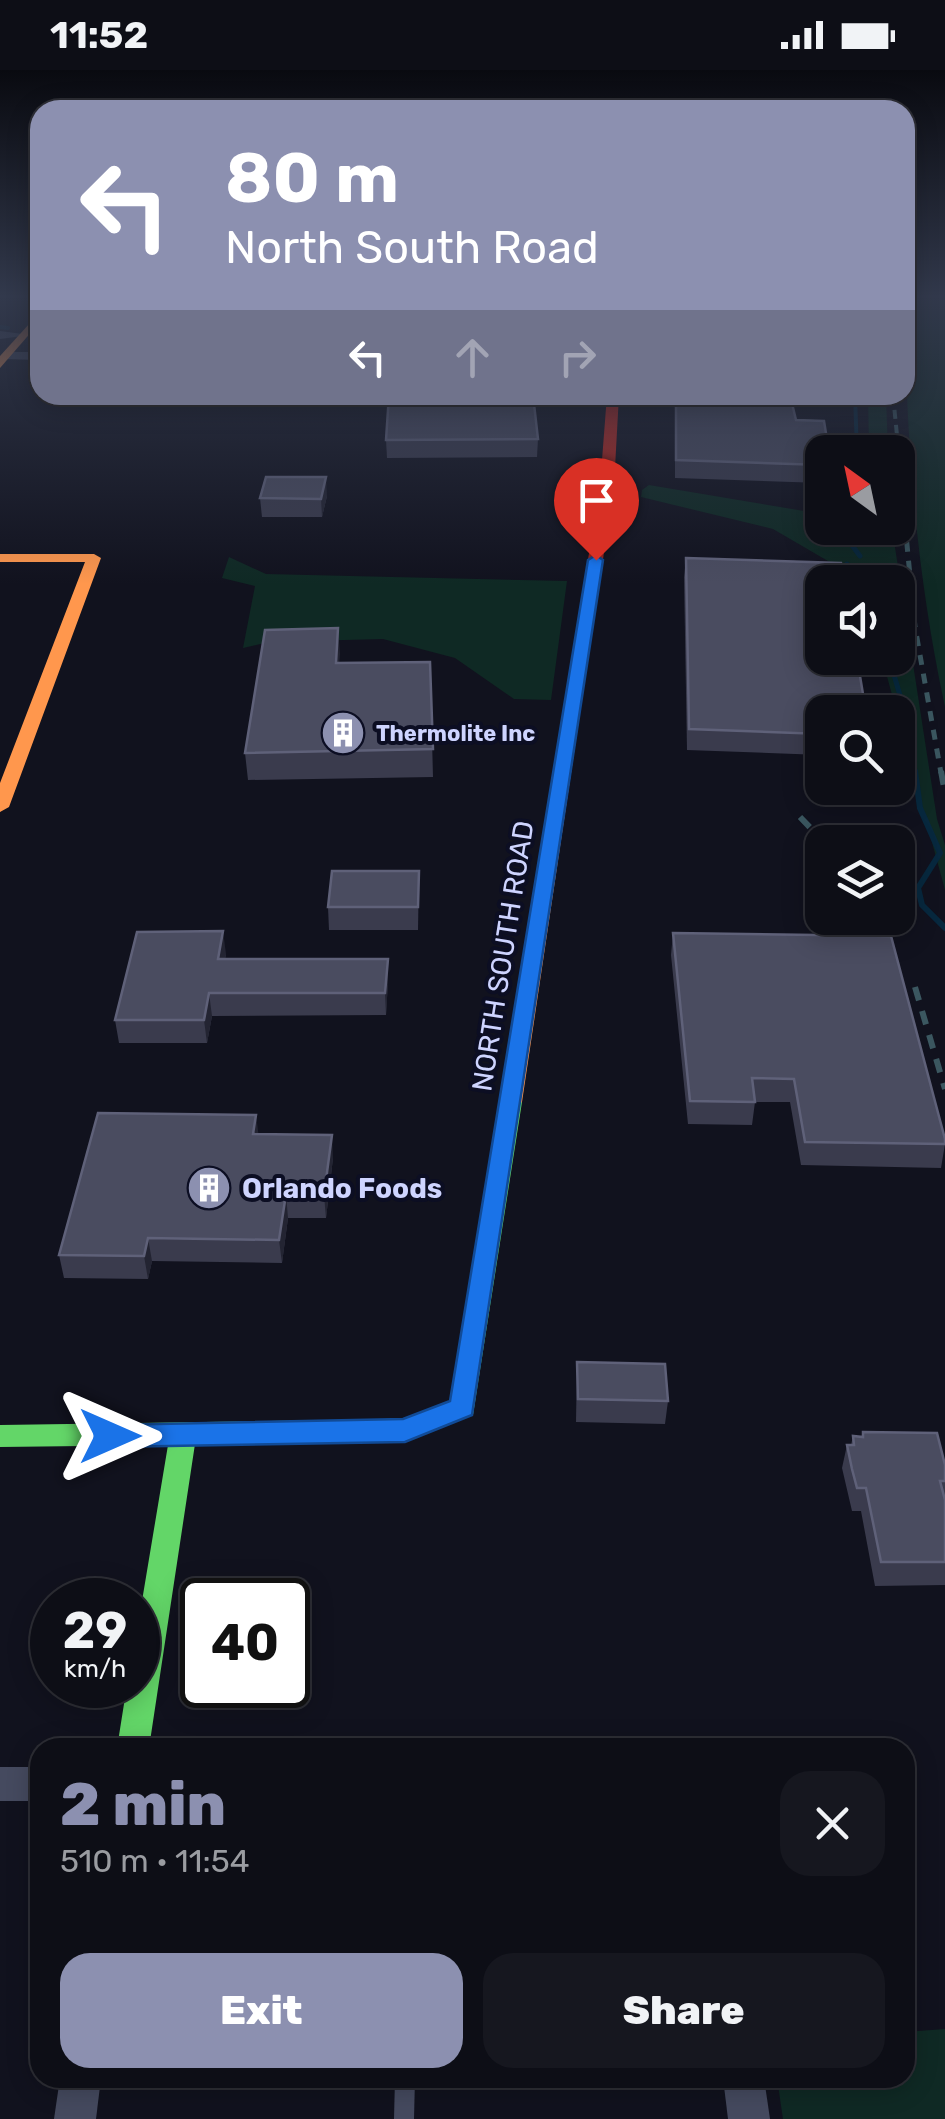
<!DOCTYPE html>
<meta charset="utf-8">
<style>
body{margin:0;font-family:Rubik,sans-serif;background:#16171f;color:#f1f3f6;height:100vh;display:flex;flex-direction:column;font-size:38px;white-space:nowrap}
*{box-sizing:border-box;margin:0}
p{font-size:32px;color:#9a9ca1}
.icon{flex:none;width:55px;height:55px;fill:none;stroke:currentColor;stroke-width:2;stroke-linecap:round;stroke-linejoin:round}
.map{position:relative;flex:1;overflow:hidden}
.panel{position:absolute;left:30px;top:1668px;width:885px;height:350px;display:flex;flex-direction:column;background:#0d0e16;border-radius:30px;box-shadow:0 5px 25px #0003,0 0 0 2px #2d2e35}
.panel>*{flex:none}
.banner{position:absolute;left:30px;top:30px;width:885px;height:305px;border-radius:30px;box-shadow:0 5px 25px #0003,0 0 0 2px #2d2e35;background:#8c90b0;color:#fff;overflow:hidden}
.needle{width:65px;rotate:327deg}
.buttons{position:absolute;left:805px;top:365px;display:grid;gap:20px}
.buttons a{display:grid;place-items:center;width:110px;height:110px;border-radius:20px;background:#0d0e16;box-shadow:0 5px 25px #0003,0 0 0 2px #2d2e35;font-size:50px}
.speed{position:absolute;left:30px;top:1508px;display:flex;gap:20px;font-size:50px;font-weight:700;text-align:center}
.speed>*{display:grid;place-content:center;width:130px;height:130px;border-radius:50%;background:#0d0e16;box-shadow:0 5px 25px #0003,0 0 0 2px #2d2e35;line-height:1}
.speed small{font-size:25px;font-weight:400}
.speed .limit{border:5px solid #111;border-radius:15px;background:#fff;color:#111}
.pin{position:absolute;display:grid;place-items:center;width:85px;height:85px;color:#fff;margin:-102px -42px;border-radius:50% 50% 50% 0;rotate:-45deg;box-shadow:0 0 10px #0007}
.pin .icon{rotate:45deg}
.me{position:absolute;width:110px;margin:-55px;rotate:90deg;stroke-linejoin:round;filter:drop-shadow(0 0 8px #0008)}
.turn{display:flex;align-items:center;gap:35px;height:210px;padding:0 30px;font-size:45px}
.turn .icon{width:130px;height:130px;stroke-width:2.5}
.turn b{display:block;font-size:70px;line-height:85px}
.lanes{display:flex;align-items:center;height:95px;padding:0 30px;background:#0003;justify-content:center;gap:50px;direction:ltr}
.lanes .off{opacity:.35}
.round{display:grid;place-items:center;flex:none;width:105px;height:105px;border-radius:30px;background:#16171f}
.overview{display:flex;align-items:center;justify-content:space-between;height:170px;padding:0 30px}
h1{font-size:60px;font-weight:800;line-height:75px;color:#8c90b0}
.button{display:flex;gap:20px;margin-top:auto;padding:20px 30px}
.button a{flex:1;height:115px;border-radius:30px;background:#8c90b0;color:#fff;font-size:40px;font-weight:800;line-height:115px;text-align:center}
.button a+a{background:#16171f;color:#f1f3f6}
.status{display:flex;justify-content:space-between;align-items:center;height:70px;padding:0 50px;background:#0d0e16;direction:ltr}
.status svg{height:28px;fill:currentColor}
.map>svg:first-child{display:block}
.green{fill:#0f2924}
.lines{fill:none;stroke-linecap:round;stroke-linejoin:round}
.stream-far2{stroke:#07283e;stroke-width:4}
.stream-far1{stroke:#07283e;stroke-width:5}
.stream{stroke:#07283e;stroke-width:6}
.lane{fill:#454a5f;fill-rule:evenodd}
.street{fill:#454a5f;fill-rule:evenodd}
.fast{fill:#63d668;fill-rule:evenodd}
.slow{fill:#ff974d;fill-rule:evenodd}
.jam{fill:#b3261e;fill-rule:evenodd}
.rail-far2{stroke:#3b5760;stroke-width:4;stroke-dasharray:9 6;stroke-linecap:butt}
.rail-far1{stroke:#3b5760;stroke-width:5;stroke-dasharray:10 9;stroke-linecap:butt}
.rail{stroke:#3b5760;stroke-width:6;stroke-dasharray:14 11;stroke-linecap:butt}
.wall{fill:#3a3b4d}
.shaded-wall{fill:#232432}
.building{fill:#4a4c60;stroke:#5f6179;stroke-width:2.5}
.route{fill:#1a73e8;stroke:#114b97;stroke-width:2.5}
.labels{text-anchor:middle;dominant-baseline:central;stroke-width:8;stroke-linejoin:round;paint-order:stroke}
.far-poi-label{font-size:22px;font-weight:bold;fill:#ced4ff;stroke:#0c0e23;text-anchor:start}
.street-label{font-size:28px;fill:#ced4ff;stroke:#0c0e23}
.poi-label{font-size:28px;font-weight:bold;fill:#ced4ff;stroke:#0c0e23;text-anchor:start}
</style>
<div class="status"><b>11:52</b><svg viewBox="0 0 49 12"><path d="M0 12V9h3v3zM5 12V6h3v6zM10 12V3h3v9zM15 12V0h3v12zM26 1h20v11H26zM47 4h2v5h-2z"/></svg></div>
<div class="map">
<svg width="945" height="2049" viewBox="0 0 945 2049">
<rect width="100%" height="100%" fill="#11121e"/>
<!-- green -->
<g class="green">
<path d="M905 227H945V637C916 503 905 364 905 227Z"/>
<polygon points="868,325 886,325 888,382 869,382"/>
<polygon points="649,415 822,444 822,458 892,458 937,749 945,775 945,820 882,588 898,588 898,512 864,512 773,459 641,427 642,420"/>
<polygon points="229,487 266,504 567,511 551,630 514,629 455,588 383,569 269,572 243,578 255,516 222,508"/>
<polygon points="945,1959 945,2049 783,2049 777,2008 905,2008 905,1962"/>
</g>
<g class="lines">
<!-- stream-far2 -->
<g class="stream-far2">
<polyline points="0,257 8,258"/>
<polyline points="855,325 857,382"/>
</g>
<!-- stream-far1 -->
<g class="stream-far1">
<polyline points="856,458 851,474 860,486"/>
<polyline points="847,494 855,512"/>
<polyline points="889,588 909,656 915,703"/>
</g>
<!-- stream -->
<polyline class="stream" points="915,701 920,738 940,783 918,818 922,835 945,858"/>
<!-- lane -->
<polygon class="lane" points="395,2008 415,2008 414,2049 394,2049"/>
<!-- street -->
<g class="street">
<polygon points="0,261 30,265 0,269"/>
<polygon points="8,282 40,282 40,290 3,289 3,283"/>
<rect x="0" y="1697" width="40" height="34"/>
<polygon points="60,2008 101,2008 96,2049 54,2049"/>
<polygon points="723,2008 764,2008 770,2049 728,2049"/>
</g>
<!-- fast -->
<polygon class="fast" points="511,1025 522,1032 473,1345 405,1371 195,1374 149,1678 117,1678 127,1615 138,1615 138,1555 168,1375 0,1377 0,1355 403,1349 451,1331 500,1032"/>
<!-- slow -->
<g class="slow">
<polygon points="40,242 40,252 0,298 0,286"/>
<polygon points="0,484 94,484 101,488 9,737 0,742 0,713 85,492 0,492"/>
<polygon points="583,564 591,569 522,1032 511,1039 500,1032 575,569"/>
</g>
<!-- jam -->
<polygon class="jam" points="607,325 619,325 614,416 591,569 583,574 575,569 600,416"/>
<!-- rail-far2 -->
<polyline class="rail-far2" points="893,325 904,436"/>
<!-- rail-far1 -->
<polyline class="rail-far1" points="903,434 915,557 941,703"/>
<!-- rail -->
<g class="rail">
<polyline points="941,701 945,723"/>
<polyline points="800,747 824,772"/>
<polyline points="879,848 895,889"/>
<polyline points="915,917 945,1019"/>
</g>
</g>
<!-- wall -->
<g class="wall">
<polygon points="174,325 205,325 202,333 175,333"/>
<polygon points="675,325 790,325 796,350 822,382 822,413 675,408"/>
<polygon points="538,369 537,387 387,388 386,370"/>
<polygon points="327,426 322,447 262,447 260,428"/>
<polygon points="686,488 822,642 822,685 687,680 684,507"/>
<polygon points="338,558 339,593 430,592 433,707 248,710 245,683"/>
<polygon points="419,801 418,860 329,860 328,837"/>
<polygon points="673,863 945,1074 941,1098 801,1095 790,1032 755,1032 752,1055 688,1054 671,885"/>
<polygon points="226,884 225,889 388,889 388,911 386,945 212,946 207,973 119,973 115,950"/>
<polygon points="258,1064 333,1088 326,1148 288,1148 282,1193 152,1191 148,1209 64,1208 59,1185"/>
<polygon points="577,1292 668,1331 665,1354 576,1352"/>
<polygon points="863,1362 945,1395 945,1515 875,1516 861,1441 852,1441 842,1398 847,1375 851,1375 853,1366 862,1367"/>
</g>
<!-- shaded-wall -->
<g class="shaded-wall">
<polygon points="326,407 327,426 322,447 321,429"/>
<polygon points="338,558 340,584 337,619 336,593"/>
<polygon points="223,861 226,884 221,911 218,889"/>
<polygon points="388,889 388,911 386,945 385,923"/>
<polygon points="209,923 212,946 207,973 204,950"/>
<polygon points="256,1045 259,1068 253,1064"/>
<polygon points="332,1065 333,1088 326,1148 324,1125"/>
<polygon points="286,1124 288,1148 282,1193 279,1170"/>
<polygon points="148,1168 152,1191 148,1209 144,1186"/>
</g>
<!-- building -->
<g class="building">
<polygon points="389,325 533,325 538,369 386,370"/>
<polygon points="676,325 790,325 796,350 824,351 829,382 822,382 822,395 676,390"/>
<polygon points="266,407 326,407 321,429 260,428"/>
<polygon points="686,488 841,493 844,512 822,512 822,588 857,588 866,642 822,642 822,664 689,659"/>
<polygon points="338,558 336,593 430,592 433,679 245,683 265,560"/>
<polygon points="332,801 419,801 418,837 328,837"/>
<polygon points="223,861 218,889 388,889 385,923 209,923 204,950 115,950 137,862"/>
<polygon points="673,863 891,866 945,1069 945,1074 805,1072 794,1009 752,1008 755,1032 690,1031"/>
<polygon points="98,1043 256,1045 253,1064 332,1065 324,1125 286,1124 279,1170 148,1168 144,1186 59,1185"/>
<polygon points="577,1292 665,1294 668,1331 578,1329"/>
<polygon points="863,1362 937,1363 945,1395 945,1411 940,1411 945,1430 945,1492 881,1492 866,1418 857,1418 852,1399 847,1375 854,1375 853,1366 863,1367"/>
</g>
<!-- sky -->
<linearGradient id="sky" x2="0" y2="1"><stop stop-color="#090a10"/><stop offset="0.44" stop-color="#32394c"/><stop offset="1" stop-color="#32394c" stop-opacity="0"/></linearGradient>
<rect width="945" height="514" fill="url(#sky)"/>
<!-- route -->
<polygon class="route" points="596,485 603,490 472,1345 405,1372 110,1377 100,1374 96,1366 100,1358 110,1355 403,1349 450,1331 588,490"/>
<!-- icons -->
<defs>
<g id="building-disc" transform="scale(2.25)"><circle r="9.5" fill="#8c90b0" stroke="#0c0e23"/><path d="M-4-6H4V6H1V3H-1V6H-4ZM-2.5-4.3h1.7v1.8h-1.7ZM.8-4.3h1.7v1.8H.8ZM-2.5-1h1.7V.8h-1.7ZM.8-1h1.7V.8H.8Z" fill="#fff"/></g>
</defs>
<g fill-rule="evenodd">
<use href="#building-disc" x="343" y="663"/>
<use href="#building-disc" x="209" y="1118"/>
</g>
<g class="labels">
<!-- far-poi labels -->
<g class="far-poi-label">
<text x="376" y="663">Thermolite Inc</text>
</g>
<!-- street labels -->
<g class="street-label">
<text transform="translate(503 886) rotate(-81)">NORTH SOUTH ROAD</text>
</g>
<!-- poi labels -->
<g class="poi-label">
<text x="242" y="1118">Orlando Foods</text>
</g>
</g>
</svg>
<div class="buttons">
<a><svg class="needle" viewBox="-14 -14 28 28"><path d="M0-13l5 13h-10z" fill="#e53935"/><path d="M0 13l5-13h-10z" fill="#9a9ca1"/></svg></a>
<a><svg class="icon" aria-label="sound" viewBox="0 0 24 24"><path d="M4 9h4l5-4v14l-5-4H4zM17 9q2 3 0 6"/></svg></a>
<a><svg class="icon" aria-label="search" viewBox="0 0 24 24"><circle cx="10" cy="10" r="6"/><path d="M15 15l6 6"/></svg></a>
<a><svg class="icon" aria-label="layers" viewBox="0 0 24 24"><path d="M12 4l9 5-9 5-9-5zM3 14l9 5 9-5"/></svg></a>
</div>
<div class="speed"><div>29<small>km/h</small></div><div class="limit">40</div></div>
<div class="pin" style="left:596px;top:490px;background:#d93025"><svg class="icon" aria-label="arrive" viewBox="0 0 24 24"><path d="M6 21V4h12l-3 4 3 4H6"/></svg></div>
<svg class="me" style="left:110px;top:1366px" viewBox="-20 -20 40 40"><path d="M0-17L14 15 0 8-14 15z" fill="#1a73e8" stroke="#fff" stroke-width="4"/></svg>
<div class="banner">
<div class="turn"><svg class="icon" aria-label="left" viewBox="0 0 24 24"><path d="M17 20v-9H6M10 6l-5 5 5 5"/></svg><div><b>80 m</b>North South Road</div></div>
<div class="lanes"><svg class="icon" aria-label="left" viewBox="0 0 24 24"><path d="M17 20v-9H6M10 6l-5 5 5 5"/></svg><svg class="icon off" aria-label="ahead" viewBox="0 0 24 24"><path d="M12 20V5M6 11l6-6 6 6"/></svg><svg class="icon off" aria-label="right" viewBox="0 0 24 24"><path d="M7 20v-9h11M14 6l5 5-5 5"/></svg></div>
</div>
<section class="panel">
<div class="overview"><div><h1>2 min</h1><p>510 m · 11:54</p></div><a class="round"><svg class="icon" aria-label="close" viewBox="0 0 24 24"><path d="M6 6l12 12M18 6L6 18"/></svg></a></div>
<div class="button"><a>Exit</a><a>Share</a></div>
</section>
</div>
